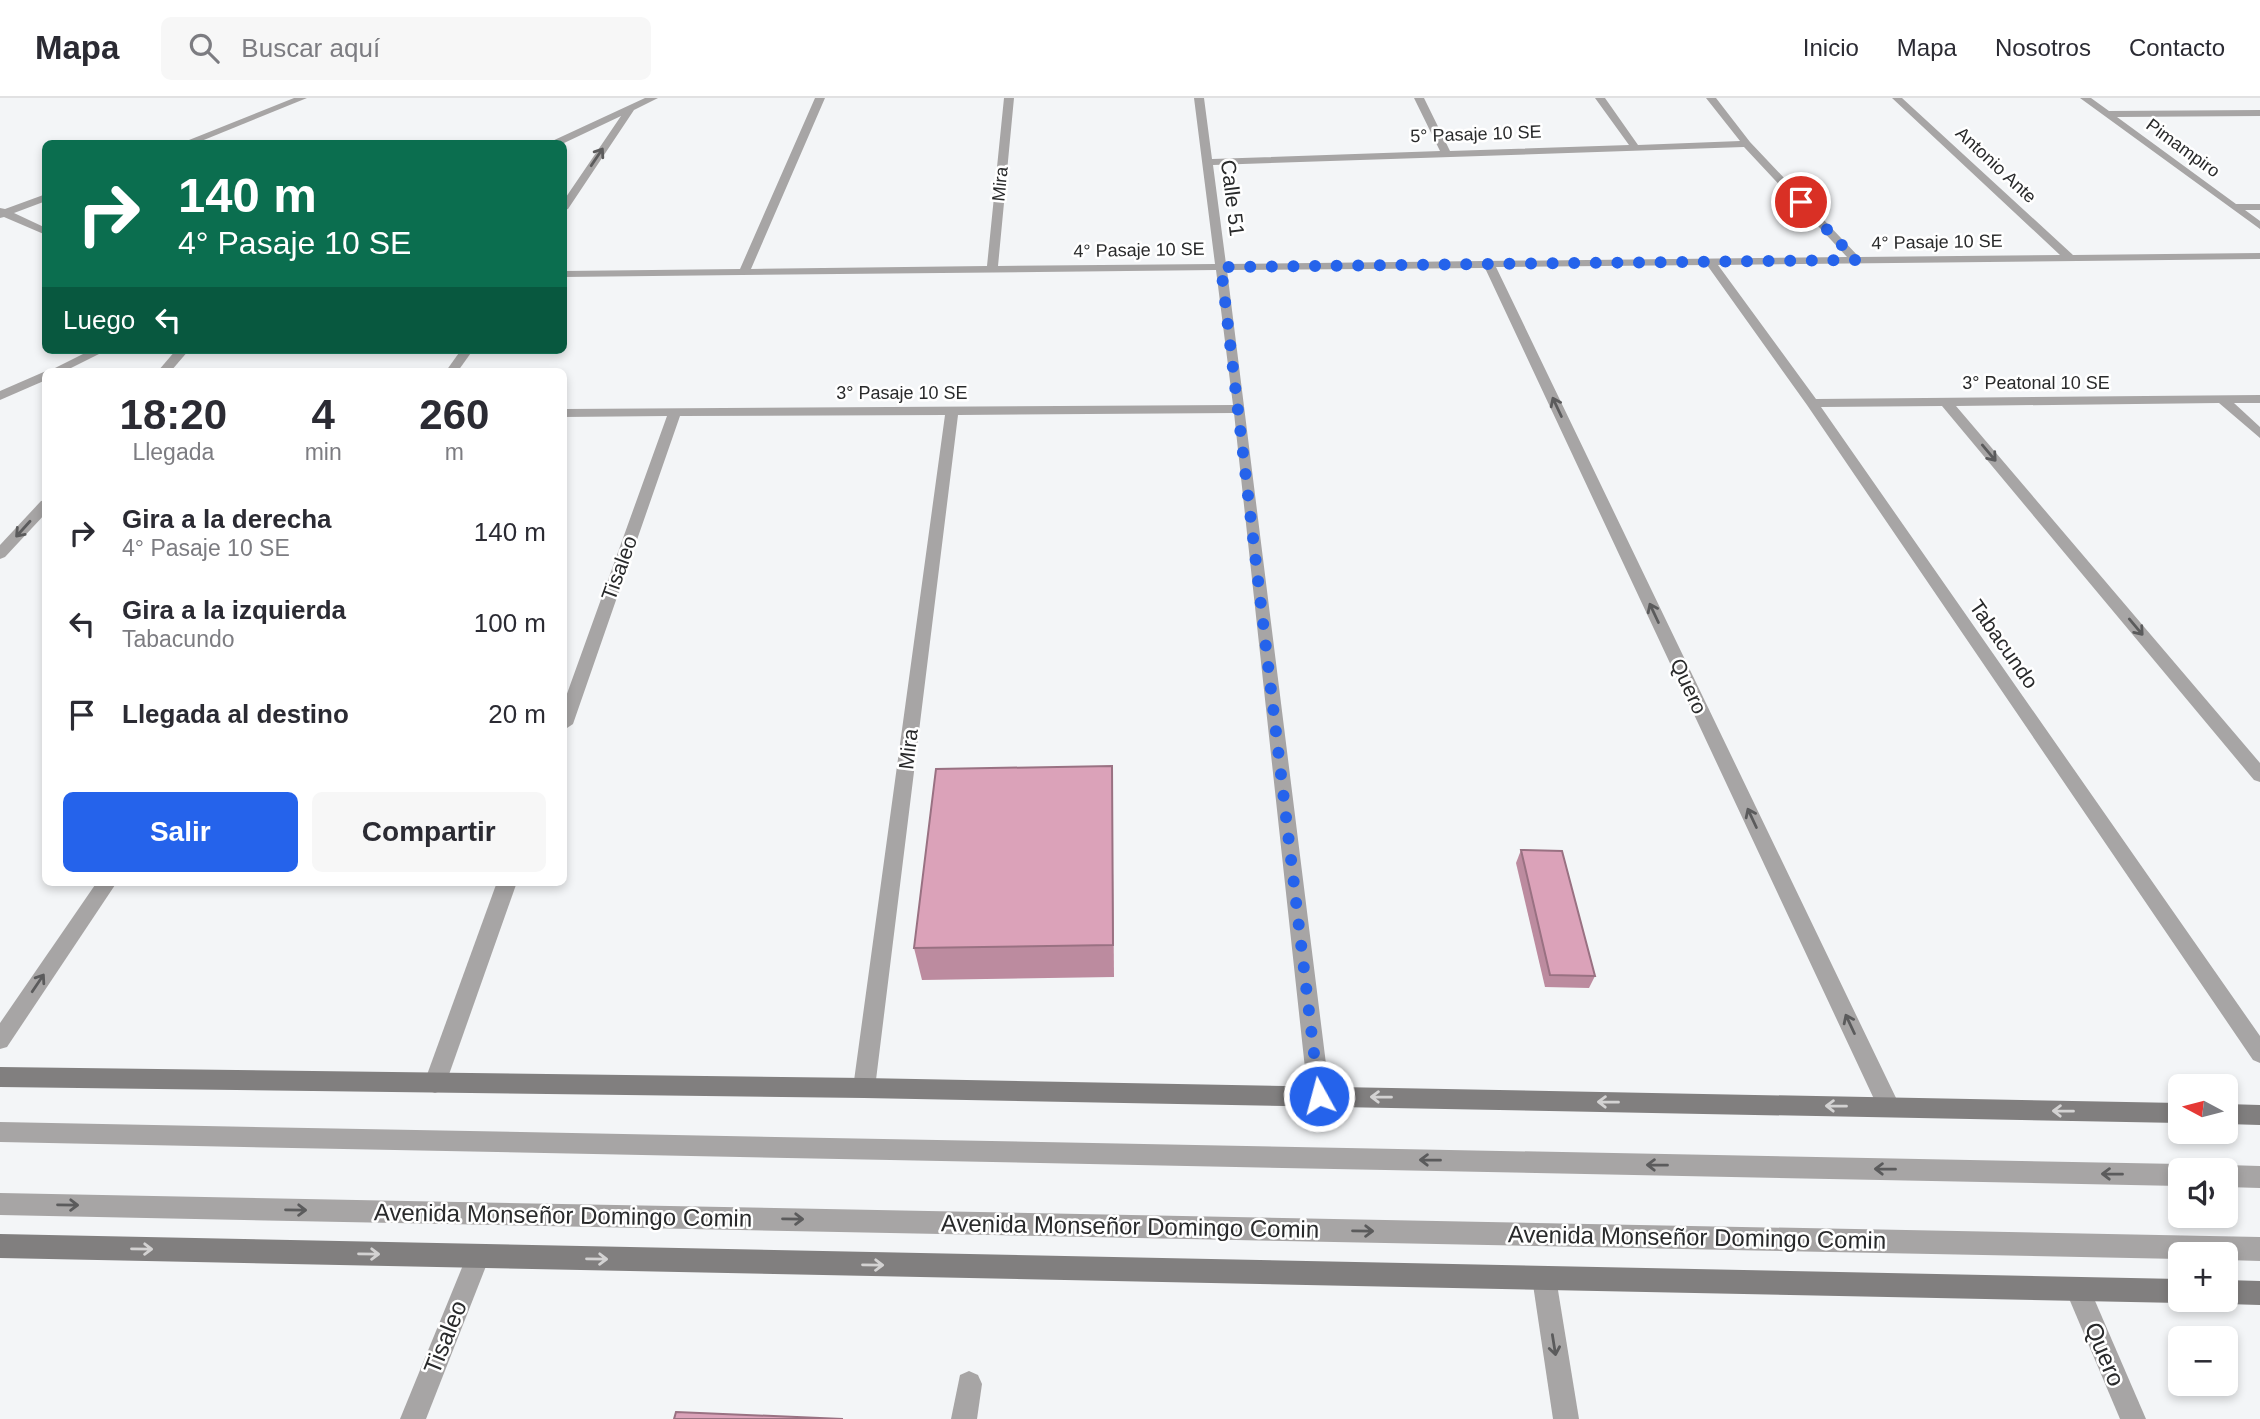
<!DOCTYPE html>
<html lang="es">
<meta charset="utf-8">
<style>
body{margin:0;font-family:Helvetica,sans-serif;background:#f7f7f7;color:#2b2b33;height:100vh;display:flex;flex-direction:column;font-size:26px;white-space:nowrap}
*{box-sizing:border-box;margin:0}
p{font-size:23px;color:#7c7c81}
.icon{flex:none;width:38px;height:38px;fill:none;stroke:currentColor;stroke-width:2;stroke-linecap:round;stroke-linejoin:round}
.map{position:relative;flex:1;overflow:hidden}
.panel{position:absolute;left:42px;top:270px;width:525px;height:518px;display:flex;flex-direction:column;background:#fff;border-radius:10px;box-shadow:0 4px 10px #0003}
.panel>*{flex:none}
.banner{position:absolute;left:42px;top:42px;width:525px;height:214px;border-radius:10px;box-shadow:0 4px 10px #0003;background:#0b6e4f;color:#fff;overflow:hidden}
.needle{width:46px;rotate:277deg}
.tools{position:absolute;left:2168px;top:976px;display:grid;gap:14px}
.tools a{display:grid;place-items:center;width:70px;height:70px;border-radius:10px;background:#fff;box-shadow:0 4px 10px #0003;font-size:35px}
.pin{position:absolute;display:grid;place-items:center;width:60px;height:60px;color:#fff;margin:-30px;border:4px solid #fff;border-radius:50%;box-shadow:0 2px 7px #0007}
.me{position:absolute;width:77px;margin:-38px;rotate:353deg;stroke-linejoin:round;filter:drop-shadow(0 0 5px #0008)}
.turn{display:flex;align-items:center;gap:24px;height:147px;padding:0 21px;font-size:32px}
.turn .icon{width:91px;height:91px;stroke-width:2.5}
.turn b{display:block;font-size:49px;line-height:60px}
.then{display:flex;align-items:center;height:66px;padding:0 21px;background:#0003;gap:14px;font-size:26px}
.eta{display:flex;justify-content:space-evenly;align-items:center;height:119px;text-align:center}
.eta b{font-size:42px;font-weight:700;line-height:49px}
.primary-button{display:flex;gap:14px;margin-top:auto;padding:14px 21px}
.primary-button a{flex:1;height:80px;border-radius:10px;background:#2563eb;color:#fff;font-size:28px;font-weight:700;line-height:80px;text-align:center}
.primary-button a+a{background:#f7f7f7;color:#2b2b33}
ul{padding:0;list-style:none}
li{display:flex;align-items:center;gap:21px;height:91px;padding:0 21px}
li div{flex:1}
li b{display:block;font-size:26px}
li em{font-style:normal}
header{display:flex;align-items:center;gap:42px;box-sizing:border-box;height:98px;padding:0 35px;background:#fff;border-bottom:2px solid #e1e1e2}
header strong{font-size:33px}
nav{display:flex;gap:38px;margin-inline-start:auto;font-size:24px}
.search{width:490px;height:63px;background:#f7f7f7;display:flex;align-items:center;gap:18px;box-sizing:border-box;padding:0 24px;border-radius:10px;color:#7c7c81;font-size:26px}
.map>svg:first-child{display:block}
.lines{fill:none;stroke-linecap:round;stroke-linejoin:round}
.lane{fill:#a7a5a5;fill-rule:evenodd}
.street{fill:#a7a5a5;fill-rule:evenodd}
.secondary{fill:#817f7f;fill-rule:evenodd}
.wall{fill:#bc8b9f}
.building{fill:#dba2b9;stroke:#997182;stroke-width:2}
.oneway{stroke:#5b5b5c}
.oneway2{stroke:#d3d2d2}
.route{stroke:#2563eb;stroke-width:12;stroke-dasharray:0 21.6}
.labels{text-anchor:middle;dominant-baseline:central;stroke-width:5;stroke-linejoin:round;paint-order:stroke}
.far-street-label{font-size:18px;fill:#292a2b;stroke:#fff}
.street-label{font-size:21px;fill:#292a2b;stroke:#fff}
.near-street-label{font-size:24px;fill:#292a2b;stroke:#fff}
</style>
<header>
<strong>Mapa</strong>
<div class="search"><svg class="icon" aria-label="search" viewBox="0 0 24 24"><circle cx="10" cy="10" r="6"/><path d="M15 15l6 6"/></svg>Buscar aquí</div>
<nav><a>Inicio</a><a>Mapa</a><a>Nosotros</a><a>Contacto</a></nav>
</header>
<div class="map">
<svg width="2260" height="1321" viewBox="0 0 2260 1321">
<rect width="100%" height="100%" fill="#f3f5f7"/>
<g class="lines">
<!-- lane -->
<g class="lane">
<polygon points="0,1024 2180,1066 2190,1073 2180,1073 2180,1088 0,1044"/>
<polygon points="2226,1067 2260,1068 2260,1090 2226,1089 2226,1073 2217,1073"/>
<polygon points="0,1095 2260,1139 2260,1163 2226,1162 2226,1157 2180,1157 2180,1161 0,1117"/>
</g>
<!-- street -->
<g class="street">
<polygon points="294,0 307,0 194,46 179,46"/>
<polygon points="645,0 658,0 634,12 568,111 564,112 564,102 621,18 562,46 550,44"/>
<path d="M815 0H825L751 171 987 168 1004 0H1014L998 168 1215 166 1194 0H1204L1212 61 1440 53 1414 0H1424L1450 53 1629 47 1595 0H1605L1638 47 1740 43 1706 0H1716L1750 44 1859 159 2060 157 1892 0H1902L2073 157 2260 155V161L1718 167 1816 301 2260 297V305H2234L2260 329V340L2219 305 1956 308 2260 665V684L2254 682 1942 308 1821 309 2260 938V965L2253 962 1807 307 1707 167 1496 169 1897 1002 1900 1009 1897 1016 1889 1019 1881 1016 1485 170 1227 172 1330 998 1327 1005 1319 1008 1311 1005 1308 998 1234 315 958 317 875 990 872 997 864 1000 856 997 853 990 945 317 680 318 573 626 564 632V604L667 318 564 319V311L1233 307 1216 172 564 179V173L740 171ZM1744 49 1847 159 1226 166 1213 67Z"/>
<polygon points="2080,0 2091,0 2109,13 2260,12 2260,18 2117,19 2236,106 2260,106 2260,112 2245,112 2260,123 2260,131"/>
<polygon points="46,96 46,103 14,115 46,130 46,137 4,119 0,120 0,110 5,111"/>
<polygon points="91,252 107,252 65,273 49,273"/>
<polygon points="176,252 189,252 171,273 158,273"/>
<polygon points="461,252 473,252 458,273 446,273"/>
<polygon points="46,273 46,282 0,302 0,293"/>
<polygon points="46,402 46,415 5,459 0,461 0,447 41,403"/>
<polygon points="97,784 117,784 7,949 0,951 0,925"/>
<polygon points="497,784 517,784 446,985 443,992 435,995 427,992 424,985"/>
<polygon points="478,1146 486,1150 490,1158 426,1321 400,1321 470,1150"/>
<polygon points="1544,1168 1552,1172 1556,1180 1579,1321 1553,1321 1532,1180 1536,1172"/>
<polygon points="2077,1179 2086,1182 2146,1321 2120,1321 2065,1191 2068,1182"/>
<polygon points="969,1273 978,1277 982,1286 977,1321 951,1321 960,1277"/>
</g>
<!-- secondary -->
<g class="secondary">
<polygon points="0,969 864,980 2180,1005 2180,1025 864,1000 0,989"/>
<polygon points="2226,1006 2260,1007 2260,1027 2226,1026"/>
<polygon points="0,1136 2180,1181 2180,1202 2187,1202 2180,1205 0,1160"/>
<polygon points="2226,1182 2260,1183 2260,1207 2226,1206 2217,1203 2226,1202"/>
</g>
</g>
<!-- wall -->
<g class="wall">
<polygon points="1112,668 1114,879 922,882 914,850"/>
<polygon points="1521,752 1595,878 1589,890 1545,889 1516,765"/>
</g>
<!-- building -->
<g class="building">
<polygon points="1112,668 1113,847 914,850 936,671"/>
<polygon points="1521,752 1562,753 1595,878 1550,877"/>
<polygon points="676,1314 843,1321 674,1321"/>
</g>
<!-- one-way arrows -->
<defs><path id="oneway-shaft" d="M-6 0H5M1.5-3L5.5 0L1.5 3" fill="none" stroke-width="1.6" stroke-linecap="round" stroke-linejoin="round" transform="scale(1.75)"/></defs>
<g class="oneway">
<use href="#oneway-shaft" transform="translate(597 59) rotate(-56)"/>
<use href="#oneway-shaft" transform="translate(1557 309) rotate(-115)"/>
<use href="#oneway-shaft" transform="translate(1989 355) rotate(50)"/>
<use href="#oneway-shaft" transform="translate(23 431) rotate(132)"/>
<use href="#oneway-shaft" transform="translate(1654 515) rotate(-115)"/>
<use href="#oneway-shaft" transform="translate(2136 529) rotate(50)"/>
<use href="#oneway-shaft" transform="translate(1752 720) rotate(-115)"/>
<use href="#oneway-shaft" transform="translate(38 885) rotate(-56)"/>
<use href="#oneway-shaft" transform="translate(1850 926) rotate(-115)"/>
<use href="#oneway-shaft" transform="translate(1430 1062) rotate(-179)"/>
<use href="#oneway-shaft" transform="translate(1657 1067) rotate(-179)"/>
<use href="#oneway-shaft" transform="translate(1885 1071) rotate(-179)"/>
<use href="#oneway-shaft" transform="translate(2112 1076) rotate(-179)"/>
<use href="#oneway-shaft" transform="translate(68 1107) rotate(1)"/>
<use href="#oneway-shaft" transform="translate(296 1112) rotate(1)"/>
<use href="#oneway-shaft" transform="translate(793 1121) rotate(1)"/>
<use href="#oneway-shaft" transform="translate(1363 1133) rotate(1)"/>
<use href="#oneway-shaft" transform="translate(1554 1247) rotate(81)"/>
</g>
<g class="oneway2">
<use href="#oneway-shaft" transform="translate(1381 999) rotate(-179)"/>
<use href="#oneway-shaft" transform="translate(1608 1004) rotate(-179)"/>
<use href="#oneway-shaft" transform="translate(1836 1008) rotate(-179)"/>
<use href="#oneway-shaft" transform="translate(2063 1013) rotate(-179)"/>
<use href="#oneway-shaft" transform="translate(142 1151) rotate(1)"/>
<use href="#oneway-shaft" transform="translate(369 1156) rotate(1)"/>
<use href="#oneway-shaft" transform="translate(597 1161) rotate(1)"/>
<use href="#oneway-shaft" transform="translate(873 1167) rotate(1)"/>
</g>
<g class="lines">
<!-- route -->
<polyline class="route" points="1319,998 1221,169 1856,162 1801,104"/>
</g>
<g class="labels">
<!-- far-street labels -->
<g class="far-street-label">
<text transform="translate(1476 36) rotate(-2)">5° Pasaje 10 SE</text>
<text transform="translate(2183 50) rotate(36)">Pimampiro</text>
<text transform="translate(1996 67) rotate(43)">Antonio Ante</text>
<text transform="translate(1000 86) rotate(-84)">Mira</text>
<text transform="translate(1937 144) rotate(-1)">4° Pasaje 10 SE</text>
<text transform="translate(1139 152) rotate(-1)">4° Pasaje 10 SE</text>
<text x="2036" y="285">3° Peatonal 10 SE</text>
<text x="902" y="295">3° Pasaje 10 SE</text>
</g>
<!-- street labels -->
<g class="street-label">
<text transform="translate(1233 100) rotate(83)">Calle 51</text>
<text transform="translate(619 470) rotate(-70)">Tisaleo</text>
<text transform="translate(2004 546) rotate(55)">Tabacundo</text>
<text transform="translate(1689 588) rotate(65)">Quero</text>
<text transform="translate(908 651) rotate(-83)">Mira</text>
</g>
<!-- near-street labels -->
<g class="near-street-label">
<text transform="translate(563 1117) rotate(1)">Avenida Monseñor Domingo Comin</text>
<text transform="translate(1130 1128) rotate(1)">Avenida Monseñor Domingo Comin</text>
<text transform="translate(1697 1139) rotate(1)">Avenida Monseñor Domingo Comin</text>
<text transform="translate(445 1239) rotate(-68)">Tisaleo</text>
<text transform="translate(2105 1256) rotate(67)">Quero</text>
</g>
</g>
</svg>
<div class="tools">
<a><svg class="needle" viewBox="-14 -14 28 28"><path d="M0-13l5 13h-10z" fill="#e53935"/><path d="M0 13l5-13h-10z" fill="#7c7c81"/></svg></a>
<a><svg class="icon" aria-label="sound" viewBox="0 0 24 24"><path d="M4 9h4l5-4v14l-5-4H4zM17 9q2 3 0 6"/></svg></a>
<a>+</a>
<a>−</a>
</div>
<div class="pin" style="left:1801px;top:104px;background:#d93025"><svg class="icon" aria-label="arrive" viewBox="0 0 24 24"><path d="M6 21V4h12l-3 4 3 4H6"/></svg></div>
<svg class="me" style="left:1319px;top:998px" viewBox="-20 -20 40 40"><circle r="17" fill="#2563eb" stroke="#fff" stroke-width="3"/><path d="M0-11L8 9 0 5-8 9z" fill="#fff"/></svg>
<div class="banner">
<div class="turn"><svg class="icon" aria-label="right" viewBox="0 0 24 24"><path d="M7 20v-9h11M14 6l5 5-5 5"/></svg><div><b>140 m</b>4° Pasaje 10 SE</div></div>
<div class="then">Luego<svg class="icon" aria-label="left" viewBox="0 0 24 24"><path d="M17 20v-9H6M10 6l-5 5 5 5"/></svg></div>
</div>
<section class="panel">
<div class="eta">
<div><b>18:20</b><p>Llegada</p></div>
<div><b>4</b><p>min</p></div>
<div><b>260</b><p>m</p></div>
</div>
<ul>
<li><svg class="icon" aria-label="right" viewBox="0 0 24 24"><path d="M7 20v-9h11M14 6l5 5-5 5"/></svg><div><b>Gira a la derecha</b><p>4° Pasaje 10 SE</p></div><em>140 m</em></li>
<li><svg class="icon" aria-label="left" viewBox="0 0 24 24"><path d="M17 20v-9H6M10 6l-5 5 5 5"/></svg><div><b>Gira a la izquierda</b><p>Tabacundo</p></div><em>100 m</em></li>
<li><svg class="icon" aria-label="arrive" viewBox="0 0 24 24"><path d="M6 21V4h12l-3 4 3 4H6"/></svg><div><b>Llegada al destino</b></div><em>20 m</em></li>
</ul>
<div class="primary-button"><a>Salir</a><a>Compartir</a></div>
</section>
</div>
